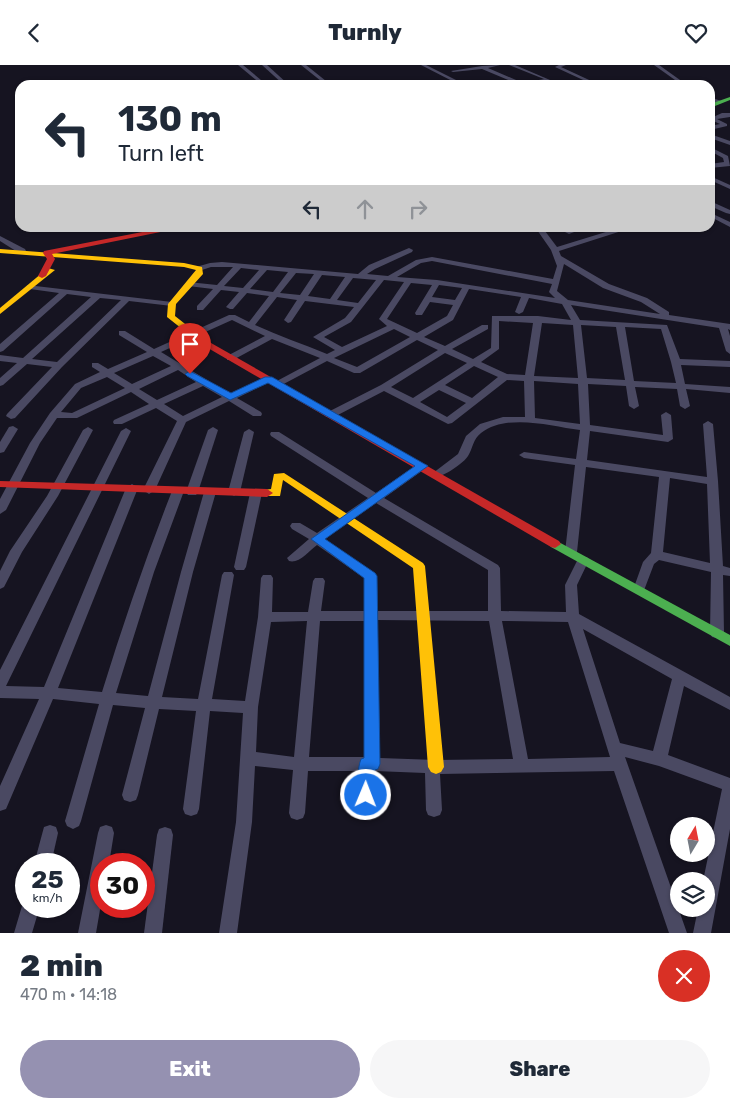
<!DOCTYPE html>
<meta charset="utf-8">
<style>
body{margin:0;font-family:Rubik,sans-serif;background:#f6f6f7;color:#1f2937;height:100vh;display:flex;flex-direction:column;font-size:19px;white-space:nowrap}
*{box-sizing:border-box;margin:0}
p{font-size:16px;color:#747a83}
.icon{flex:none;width:28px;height:28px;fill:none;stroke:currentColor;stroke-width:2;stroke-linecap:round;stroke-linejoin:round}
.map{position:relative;height:868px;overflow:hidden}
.panel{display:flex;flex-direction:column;background:#fff;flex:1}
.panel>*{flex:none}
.guide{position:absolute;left:15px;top:15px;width:700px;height:152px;border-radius:15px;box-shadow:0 1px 4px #0004;background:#fff;color:#1f2937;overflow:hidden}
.needle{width:32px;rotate:10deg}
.buttons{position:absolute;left:670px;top:752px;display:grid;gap:10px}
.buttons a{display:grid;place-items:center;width:45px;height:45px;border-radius:50%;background:#fff;box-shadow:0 1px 4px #0004;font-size:25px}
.speed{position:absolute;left:15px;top:788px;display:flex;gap:10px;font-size:25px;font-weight:700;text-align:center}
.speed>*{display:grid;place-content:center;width:65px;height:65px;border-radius:50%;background:#fff;box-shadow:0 1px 4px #0004;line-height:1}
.speed small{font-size:12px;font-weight:400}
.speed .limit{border:8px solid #d22;background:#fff;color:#111}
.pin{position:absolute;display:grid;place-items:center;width:42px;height:42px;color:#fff;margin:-51px -21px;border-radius:50% 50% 50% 0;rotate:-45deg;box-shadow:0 0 5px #0007}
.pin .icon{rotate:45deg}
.me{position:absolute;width:55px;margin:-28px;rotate:1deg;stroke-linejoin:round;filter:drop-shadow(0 0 4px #0008)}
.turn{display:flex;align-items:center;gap:18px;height:105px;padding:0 20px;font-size:22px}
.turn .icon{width:65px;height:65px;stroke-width:2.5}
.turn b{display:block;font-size:35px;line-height:42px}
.lanes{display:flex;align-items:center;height:48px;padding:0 20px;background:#0003;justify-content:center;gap:25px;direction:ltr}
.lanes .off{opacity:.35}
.round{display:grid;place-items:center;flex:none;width:52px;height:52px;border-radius:26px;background:#f6f6f7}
.head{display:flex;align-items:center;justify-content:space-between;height:85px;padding:0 20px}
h1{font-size:30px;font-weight:800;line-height:38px}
.action{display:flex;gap:10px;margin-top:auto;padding:10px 20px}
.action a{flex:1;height:58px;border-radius:30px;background:#9591b1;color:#fff;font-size:20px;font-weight:800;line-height:58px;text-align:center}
.action a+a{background:#f6f6f7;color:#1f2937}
header{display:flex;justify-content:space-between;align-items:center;height:65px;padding:0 20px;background:#fff;font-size:22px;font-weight:800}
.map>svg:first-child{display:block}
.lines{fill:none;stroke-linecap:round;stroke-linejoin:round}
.street{fill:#4a4962;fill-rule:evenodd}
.fast{fill:#4caf50;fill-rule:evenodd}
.slow{fill:#ffc107;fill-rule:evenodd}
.jam{fill:#c62828;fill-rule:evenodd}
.route{fill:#1a73e8;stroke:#114b97}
</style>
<header><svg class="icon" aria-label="back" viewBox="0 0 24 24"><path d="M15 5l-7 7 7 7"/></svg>Turnly<svg class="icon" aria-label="heart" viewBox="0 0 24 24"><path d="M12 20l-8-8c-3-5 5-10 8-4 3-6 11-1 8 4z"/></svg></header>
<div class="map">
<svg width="730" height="868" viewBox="0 0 730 868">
<rect width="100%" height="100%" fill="#161421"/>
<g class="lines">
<!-- street -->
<g class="street">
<polygon points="238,0 243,0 267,20 262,20"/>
<polygon points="262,0 267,0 289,20 284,20"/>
<polygon points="301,0 306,0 331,20 326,20"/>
<polygon points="421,0 426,0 466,20 460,20"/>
<polygon points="500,0 488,3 523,18 544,14 509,0 515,0 550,15 520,20 482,4 453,7 451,6 482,1"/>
<polygon points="559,0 566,0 561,2 600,20 594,20 555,2"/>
<polygon points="654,0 659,0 687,20 682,20"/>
<polygon points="710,32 721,36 722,37 719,39 710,35"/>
<polygon points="730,48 730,52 717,54 727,59 727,61 710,65 710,61 720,59 711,55 711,53 722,48"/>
<polygon points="710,69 730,76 730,80 710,73"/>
<polygon points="710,82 728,91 730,101 710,103 710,99 724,97 723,93 710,86"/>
<polygon points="710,111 730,120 730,124 710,115"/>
<polygon points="710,136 730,145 730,149 726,148 710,141"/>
<polygon points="711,150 715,150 730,157 730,162 711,152"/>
<path d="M535 162H542L557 182 622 162H634L559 186 561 191 609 219 647 233 669 247V250L730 259V265L728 264 730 271V289L726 286 719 263 571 240 580 255 667 260 680 294 730 296V302L681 300 685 319 730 322V328L686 324 690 341 685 344 680 341 677 324 635 322 639 341 634 344 629 341 626 321 588 319 590 360 663 370 661 350 666 347 671 350 673 374 668 377 590 366 587 395 707 412 703 359 708 356 713 359 718 416 723 501 730 503V511L723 510 724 568 722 572 717 573 712 572 710 568 711 507 659 495 654 499 643 528H635L633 525 643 497 651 488 659 412 586 402 577 487 575 490H567L565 487 575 400 524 393 519 390 524 387 576 394 580 365C550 361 508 348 481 368 473 374 473 383 468 391 464 398 441 414 433 412L432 410 433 408 458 389 466 371 480 359 503 352H525L524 316 507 315 452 358 448 359 384 326 334 352H326L325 350 326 348 381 320 438 285 417 275 360 308H354L327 296 278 322 273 319 275 317 320 293 272 274 233 295H227V291L265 271 232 255 161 287 230 329 266 312H272V316L237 333 261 347 262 349 261 351H253L229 336 186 357 155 425 149 429 143 425 177 356 156 343 122 359H114L113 357 114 355 149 339 131 327 77 353H57L40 378 6 445 0 449V434L30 378 50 348 75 319 100 307 92 302V298H98L108 304 147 287 119 270V266H125L154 284 229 250H235L249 257 269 231 247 228 233 244H230L226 242 239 227 221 225 203 245H197V241L213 224 188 221V217L217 220 233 202H211L199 206 195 204 196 202 210 198 222 197 358 209 369 200 409 183 413 185 412 187 375 204 367 209 388 211 416 195 432 192 553 214 557 201 551 185ZM432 196 552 219 549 227 555 233 437 215 397 212 421 198ZM564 199 603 223 641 237 660 249 568 235 557 226ZM241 203 259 205 243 223 224 221ZM267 205 288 207 273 227 250 224ZM296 208 314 209 300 230 280 228ZM322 210 345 212 330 234 308 231ZM353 213 376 215 358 238 337 235ZM384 215 404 217 379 254 387 261 342 282 324 272 351 257ZM411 218 432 220 415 248 416 250H422L430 237 453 240 447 251 417 268 387 254ZM439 220 462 223 455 235 432 232ZM469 224 521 232 515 247 519 249 523 247 529 233 562 239 571 255 538 251H492L491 283 473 294 452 284 488 264V260H482L445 281 424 272 453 255ZM277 232 297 235 284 255 288 258 291 257 305 236 354 242 345 253 313 272 335 285 327 289C303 279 279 271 255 260ZM499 256 533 258 525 310 507 309 481 297 499 284ZM542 258 573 260 578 313 534 311ZM581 260 616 262 625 315 587 313ZM625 262 661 264 671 297 676 318 634 316ZM394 264 410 272 357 302 334 293ZM445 288 467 298 413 333 391 322ZM153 291 171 301 132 319 114 308ZM474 301 498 312 472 333 445 320ZM178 305 196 317 157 335 139 324ZM107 312 125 323 72 348 61 347 81 323ZM534 316 578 319 580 359 535 353ZM203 321 222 332 183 351 164 339ZM439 325 466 338 447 352 420 337ZM670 413 707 419 710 498 663 487Z"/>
<polygon points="576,162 587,162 569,169 565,167"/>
<polygon points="0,171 25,184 26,186 19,188 0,176"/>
<path d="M27 220 172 237 176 239 172 241 129 236 62 302 15 353 11 354 6 351 7 349 52 302 27 299 3 320 0 321V313L17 298 0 296V290L23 293 91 232 67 229 3 286 0 287V279L59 228 30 224H27ZM100 233 121 235 57 297 32 294Z"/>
<polygon points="13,361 18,364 4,387 0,388 0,377 9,362"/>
<polygon points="88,362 93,365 58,431 22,487 4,522 0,524 0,506 10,486 47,431 83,365"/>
<polygon points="213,362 218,365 198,427 196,430 188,430 186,427 208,365"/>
<path d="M126 363 131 366 6 621 44 622 126 423 132 419 138 423 58 623 102 627C123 559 146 492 172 426L178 422 184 426 154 507 116 628 148 631 181 507 204 427 210 423 216 427 193 507 162 632 198 634 222 510 224 507H232L234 510 212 634 245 636 258 552 261 513 263 510H271L273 513 272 547H308L313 516 315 513H323L325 516 321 546H364V513L317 480C309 486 299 499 289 496L287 493 309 474 292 464 290 461 292 458H300L317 468 368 433 271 371 270 369 271 367H279L376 428 418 399H426L427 401 426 403 384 433 498 500 500 503 501 546 566 547 565 520 579 492H587L589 495 577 520 579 549 730 632V645L684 621 668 690 730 713V764L711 868H693L698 844H706V816H703L722 724 659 701 625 692 687 868H669L614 706 440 709 442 745 440 750 434 752 428 750 426 745 425 708 375 706 374 745 372 750 366 752 360 750 358 745 359 706H308L305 748 303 753 297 755 291 753 289 748 293 705 255 701 252 757 237 868H219L236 757 243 648 210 646 199 744 197 749 191 751 185 749 183 744 196 646 159 644 138 730 136 735 130 737 124 735 122 730 145 643 113 640 81 756 79 761 73 764 67 761 65 756 99 639 53 634 6 744 0 746V721L39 634 0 633V605L121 366ZM376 438 488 505V546H377L376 511 374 508 325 474ZM377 555 489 556 513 694 436 695 380 693ZM307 556 294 692 256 687 258 642 271 557ZM320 556H364V692H309ZM502 556 568 557 610 692 528 694ZM583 564 672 614 653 686 620 678Z"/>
<polygon points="249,364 254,367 240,427 234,431 228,427 244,367"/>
<polygon points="256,424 262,428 246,502 244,505 236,505 234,502 250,428"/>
<polygon points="50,760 56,762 58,768 51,799 34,799 44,762"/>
<polygon points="106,760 112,762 114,768 109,799 101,799 101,839 96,868 78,868 98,768 100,762"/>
<polygon points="165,762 171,764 173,770 162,868 144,868 157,770 159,764"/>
<polygon points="26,834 26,841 40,841 32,868 14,868 22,841"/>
</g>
<!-- fast -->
<g class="fast">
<polygon points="730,32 730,35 710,43 710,39"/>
<polygon points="555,475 730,570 730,581 551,482 549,479 551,476"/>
</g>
<!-- slow -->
<g class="slow">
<polygon points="0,184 184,198 202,202 203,209 176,239 175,251 208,277 207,279 201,279 167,252 168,239 196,205 184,202 0,188"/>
<polygon points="48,203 55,205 0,249 0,243"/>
<polygon points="284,408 423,498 425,501 444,702 441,707 436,709 431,707 428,702 413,503 283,415 280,431 263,431 261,428 263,425 271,424 274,409"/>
</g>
<!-- jam -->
<g class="jam">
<polygon points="168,162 185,162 52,189 55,194 46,211 42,213 38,211 47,194 43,188 44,186"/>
<polygon points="204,274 559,476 561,479 555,483 551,482 201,279 201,275"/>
<polygon points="0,416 267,424 273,428 267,432 0,422"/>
</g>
</g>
<!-- route -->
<path class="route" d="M190 306 231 328 265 312H272L428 401 325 474 375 508 377 511 380 699 378 704 375 705 374 730 372 735 366 737 361 735C356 725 357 704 361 694L364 693V513L311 474 415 401 268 318 230 335 187 311 185 309Z"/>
</svg>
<div class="buttons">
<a><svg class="needle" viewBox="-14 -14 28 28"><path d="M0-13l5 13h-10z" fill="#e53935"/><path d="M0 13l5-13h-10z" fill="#747a83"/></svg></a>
<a><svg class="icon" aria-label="layers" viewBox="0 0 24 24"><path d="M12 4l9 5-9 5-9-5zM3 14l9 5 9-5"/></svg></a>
</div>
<div class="speed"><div>25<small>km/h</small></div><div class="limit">30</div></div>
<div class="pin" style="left:190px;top:309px;background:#d93025"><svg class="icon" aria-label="arrive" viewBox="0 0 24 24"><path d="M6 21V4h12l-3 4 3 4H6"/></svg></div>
<svg class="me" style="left:366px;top:730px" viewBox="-20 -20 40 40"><circle r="17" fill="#1a73e8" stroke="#fff" stroke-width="3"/><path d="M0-11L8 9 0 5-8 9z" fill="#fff"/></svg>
<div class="guide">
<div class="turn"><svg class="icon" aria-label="left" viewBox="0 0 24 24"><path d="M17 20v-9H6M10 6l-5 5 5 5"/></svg><div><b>130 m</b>Turn left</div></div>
<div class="lanes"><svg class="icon" aria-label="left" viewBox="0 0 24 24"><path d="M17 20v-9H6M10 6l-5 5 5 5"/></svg><svg class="icon off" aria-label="ahead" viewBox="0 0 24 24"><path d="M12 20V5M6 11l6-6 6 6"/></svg><svg class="icon off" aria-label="right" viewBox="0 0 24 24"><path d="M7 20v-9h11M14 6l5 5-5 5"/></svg></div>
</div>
</div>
<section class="panel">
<div class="head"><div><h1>2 min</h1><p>470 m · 14:18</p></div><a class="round" style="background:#d93025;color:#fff"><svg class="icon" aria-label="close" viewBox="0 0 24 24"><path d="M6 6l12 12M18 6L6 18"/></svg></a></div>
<div class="action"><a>Exit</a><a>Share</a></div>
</section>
